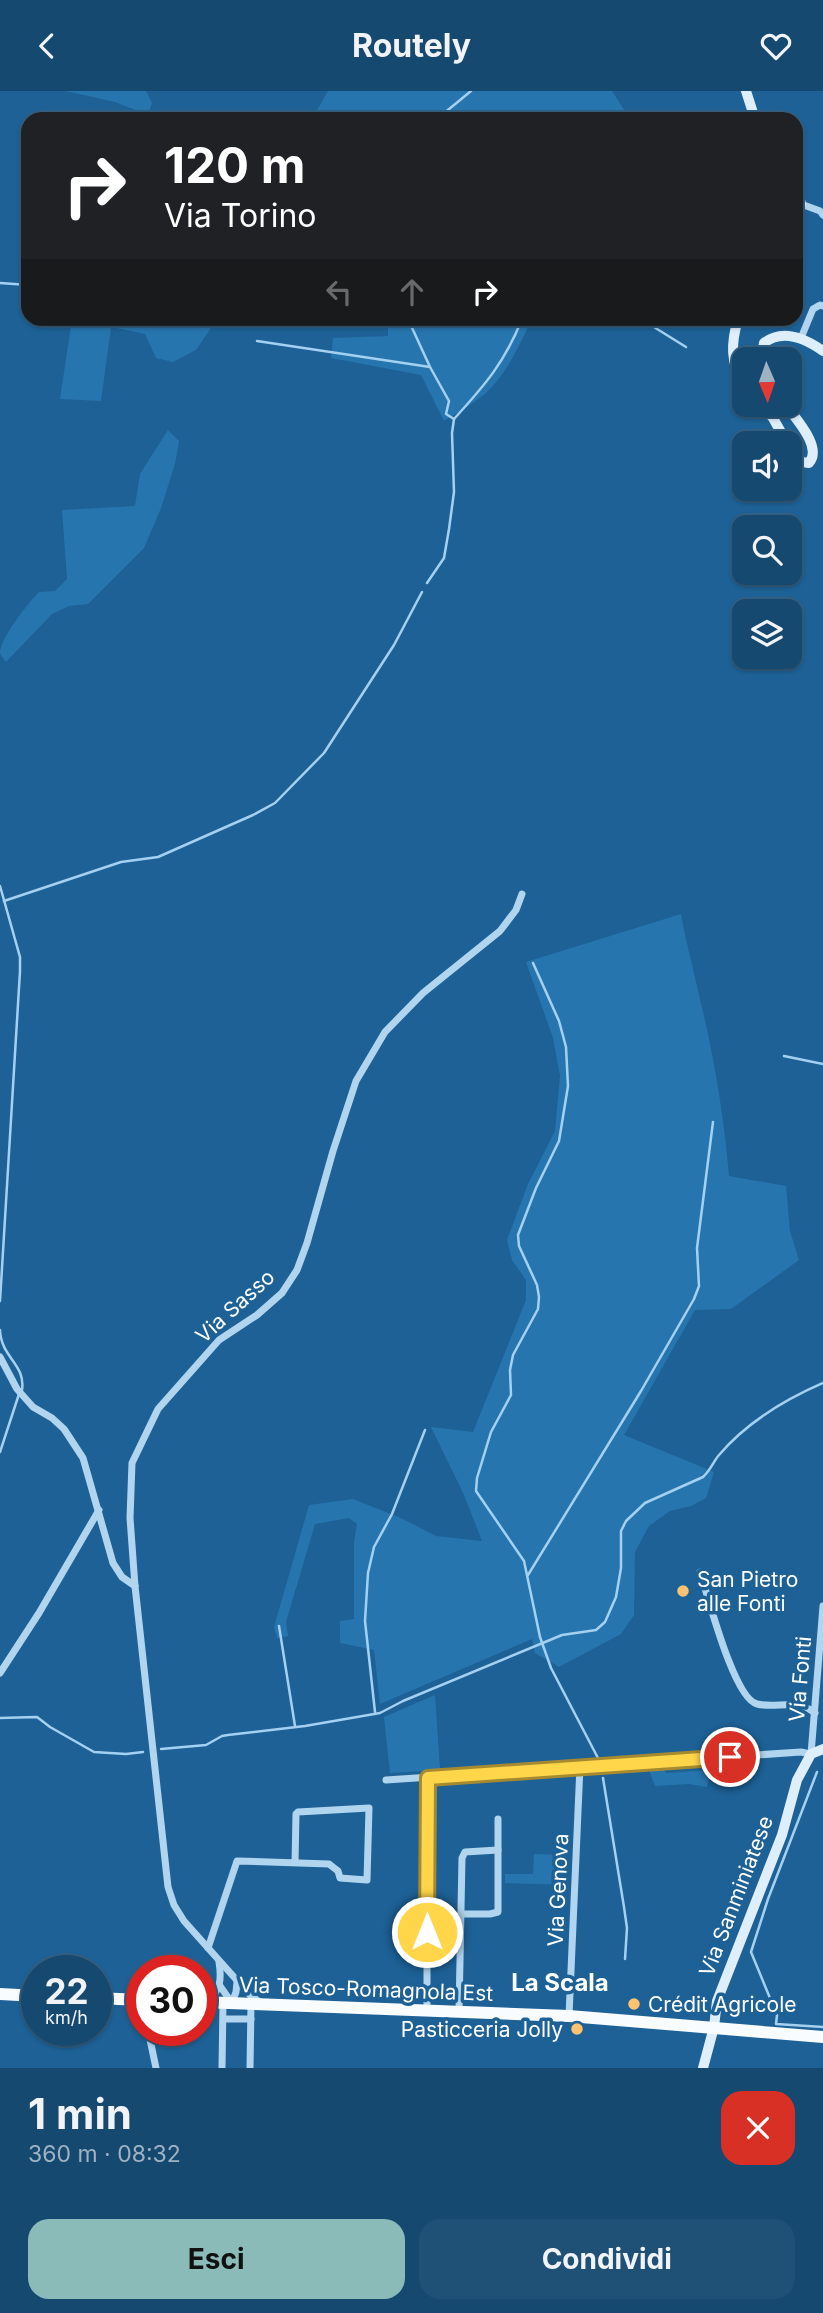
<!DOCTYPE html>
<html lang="it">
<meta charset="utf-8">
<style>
body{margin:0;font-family:Inter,sans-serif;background:#1f5075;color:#f1f3f6;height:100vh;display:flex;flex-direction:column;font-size:26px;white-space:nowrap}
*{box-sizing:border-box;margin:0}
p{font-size:23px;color:#9eb2c3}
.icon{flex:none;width:38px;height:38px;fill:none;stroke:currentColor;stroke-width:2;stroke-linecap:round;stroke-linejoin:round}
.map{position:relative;height:1977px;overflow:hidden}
.drawer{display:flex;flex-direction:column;background:#164970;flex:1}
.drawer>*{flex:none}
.guide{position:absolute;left:21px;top:21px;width:782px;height:214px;border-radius:21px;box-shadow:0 2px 5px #0004,0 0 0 2px #356183;background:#202124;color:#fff;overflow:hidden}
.needle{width:46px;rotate:178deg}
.controls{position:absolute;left:732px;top:256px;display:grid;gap:14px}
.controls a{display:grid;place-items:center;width:70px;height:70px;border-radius:14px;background:#164970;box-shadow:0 2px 5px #0004,0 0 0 2px #356183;font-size:35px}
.speed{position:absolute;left:21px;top:1864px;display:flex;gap:14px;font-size:35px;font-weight:700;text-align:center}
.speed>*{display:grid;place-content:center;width:91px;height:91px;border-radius:50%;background:#164970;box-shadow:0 2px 5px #0004,0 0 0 2px #356183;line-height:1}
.speed small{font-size:18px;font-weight:400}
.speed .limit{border:10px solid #d22;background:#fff;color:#111}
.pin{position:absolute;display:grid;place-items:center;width:60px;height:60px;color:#fff;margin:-30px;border:4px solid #fff;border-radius:50%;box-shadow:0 2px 7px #0007}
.me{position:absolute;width:77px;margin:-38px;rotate:0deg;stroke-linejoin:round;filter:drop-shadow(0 0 5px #0008)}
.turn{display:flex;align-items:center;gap:24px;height:147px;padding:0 28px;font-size:32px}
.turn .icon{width:91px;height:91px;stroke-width:2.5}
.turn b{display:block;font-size:49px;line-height:60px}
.lanes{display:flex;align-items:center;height:66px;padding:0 28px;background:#0003;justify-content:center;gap:35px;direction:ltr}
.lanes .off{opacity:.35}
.round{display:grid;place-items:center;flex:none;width:74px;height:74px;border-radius:21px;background:#1f5075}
.head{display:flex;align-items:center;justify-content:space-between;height:119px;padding:0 28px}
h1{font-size:42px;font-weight:700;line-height:52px}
.action{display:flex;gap:14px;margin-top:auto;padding:14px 28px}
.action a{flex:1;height:80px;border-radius:21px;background:#8bbbb9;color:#111;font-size:28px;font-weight:700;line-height:80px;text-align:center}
.action a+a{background:#1f5075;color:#f1f3f6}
header{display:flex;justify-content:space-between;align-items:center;height:91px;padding:0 28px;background:#164970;font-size:32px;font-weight:700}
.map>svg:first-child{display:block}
.green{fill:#2775ae}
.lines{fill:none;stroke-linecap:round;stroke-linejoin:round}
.stream{stroke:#a4d1f1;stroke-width:2.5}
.street{stroke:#b1d5ef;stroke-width:7}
.secondary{stroke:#deeefb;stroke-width:10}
.primary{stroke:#f9fcff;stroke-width:12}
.route-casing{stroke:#a68a30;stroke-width:18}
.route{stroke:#ffd54a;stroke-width:12}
.poi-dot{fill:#fec370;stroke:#1d6196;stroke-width:2.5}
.labels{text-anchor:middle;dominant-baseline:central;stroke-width:7;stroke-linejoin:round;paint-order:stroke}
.street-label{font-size:21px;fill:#fff;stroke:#1d6196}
.poi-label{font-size:21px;fill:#fff;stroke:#1d6196;text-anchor:start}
.quarter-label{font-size:24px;font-weight:bold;fill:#fff;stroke:#1d6196}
</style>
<header><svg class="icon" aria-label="back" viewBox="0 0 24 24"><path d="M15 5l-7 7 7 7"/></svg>Routely<svg class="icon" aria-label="heart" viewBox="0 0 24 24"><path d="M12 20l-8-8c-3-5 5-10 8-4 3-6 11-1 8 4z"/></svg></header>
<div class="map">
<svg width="823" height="1977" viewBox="0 0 823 1977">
<rect width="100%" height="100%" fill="#1d6196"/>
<!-- green -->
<g class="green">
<polygon points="66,0 146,0 152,12 148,24 115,11"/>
<polygon points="328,0 612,0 630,28 312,28"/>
<polygon points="72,228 217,228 196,259 173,271 156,267 145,243 111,236 101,310 60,308"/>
<path d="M388 228H532C522 249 512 271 497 290 484 307 462 319 444 330L421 284 331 267 333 247 388 245Z"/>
<path d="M168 339 179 350 175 373 161 417 144 457 88 513 69 515 52 523 6 571C4 568 1 565 0 562 0 547 29 511 39 501L55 500 67 488 62 419 135 415 140 383Z"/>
<path d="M681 823C686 852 694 880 700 908 714 966 724 1025 729 1085L786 1095 790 1140 799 1169 731 1218 695 1219 624 1344 714 1381 706 1407 691 1415 670 1420 649 1435 635 1461 634 1524 621 1543 559 1576 535 1562 532 1548 380 1613 374 1559 340 1552V1530L354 1528V1451L357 1433 349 1427 315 1433 286 1531 288 1545 277 1547 274 1536 309 1414 353 1408 401 1427 436 1445 482 1450 464 1404 431 1336 473 1341 526 1209V1189L512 1169 507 1149 528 1093 555 1040 560 985 553 947 526 871Z"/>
<polygon points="435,1604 440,1679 390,1682 384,1626"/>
<polygon points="662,1675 666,1682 711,1679 707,1696 689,1693 655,1695 650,1682 651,1676"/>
<polygon points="534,1763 566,1764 565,1794 505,1792 505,1783 533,1783"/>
</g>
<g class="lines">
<!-- stream -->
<g class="stream">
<polyline points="437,28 471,0"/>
<polyline points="555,28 556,23"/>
<polyline points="0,192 28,194"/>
<polyline points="408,228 430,276 449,310 446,323 454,328 452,342 454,401 449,438 444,467 427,492"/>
<polyline points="641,228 686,256"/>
<polyline points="257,250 430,276"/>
<path d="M454 328C485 294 505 271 522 228"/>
<polyline points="0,795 20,866 20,880 0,1210"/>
<polyline points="4,810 121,771 158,766 253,724 275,712 324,662 394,554 422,501"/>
<polyline points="533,872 559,930 566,956 568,995 559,1050 536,1097 518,1144 519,1155 537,1194 539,1206 538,1218 513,1264 510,1279 511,1304 491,1341 477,1387 476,1400 524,1470 540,1546 551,1577 599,1669"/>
<polyline points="784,965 823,973"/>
<path d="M0 1239C1 1267 26 1273 22 1299"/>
<polyline points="0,1361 19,1303"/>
<polyline points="528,1484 641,1300 694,1208 699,1195 697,1157 713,1031"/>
<polyline points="279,1535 295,1635"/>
<polyline points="375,1621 365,1530 368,1482 374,1456 392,1423 425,1339"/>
<polyline points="0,1627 37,1626 50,1636 94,1661 126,1663 143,1661"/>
<path d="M161 1658 206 1654 222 1645 228 1644 305 1635 380 1622 403 1610 562 1544 596 1539 605 1531 616 1506 621 1477V1440L626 1430 645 1412 703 1386C711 1379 713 1371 719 1364 747 1331 784 1309 823 1292"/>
<polyline points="817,1681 768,1808 751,1861 777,1924 776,1933 823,1936"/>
<polyline points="603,1687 624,1816 627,1837 625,1868"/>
</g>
<!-- street -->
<g class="street">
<polyline points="801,113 820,120 823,124"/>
<polyline points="801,247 813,218 820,214 823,215"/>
<polyline points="0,1266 17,1298 33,1316 52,1327 64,1338 83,1367 113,1472 122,1486 135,1495"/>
<path d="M700 1481C708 1505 734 1608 757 1613 777 1618 796 1607 815 1622"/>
<polyline points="0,1582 39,1522 99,1419"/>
<polyline points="386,1689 801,1661 811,1663 823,1515"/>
<polyline points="461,1823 490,1823 498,1821 498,1728"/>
<polyline points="208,1857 237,1770 329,1773 338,1780 340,1787 367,1789 369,1717 298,1721 296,1723 295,1772"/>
<polyline points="220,1895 232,1912 236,1901 237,1891"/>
<path d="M209 1911C220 1897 222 1890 219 1871"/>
<polyline points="261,1912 250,1904 184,1830 174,1814 168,1796 135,1495 130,1427 132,1372 158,1318 219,1249 257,1224 282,1202 297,1179 307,1152 333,1060 356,990 385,941 423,902 500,840 516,819 522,803"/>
<polyline points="427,1919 427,1687"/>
<polyline points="459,1920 462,1767 465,1761 498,1759"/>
<polyline points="569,1925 580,1675"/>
<polyline points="224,1928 251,1928"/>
<polyline points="148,1939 156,1977"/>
<polyline points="222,1977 223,1912"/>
<polyline points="250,1977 251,1913"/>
</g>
<!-- secondary -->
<g class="secondary">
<polyline points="746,0 755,28"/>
<polyline points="796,91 801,113 796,127"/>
<path d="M738 228C731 252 730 271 744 294"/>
<path d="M761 268 764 252C783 237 806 248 823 260"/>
<polyline points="761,313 773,327 787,352"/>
<path d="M785 313C795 327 823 356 809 372L802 371 789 357"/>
<polyline points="703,1977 714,1936 717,1910 782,1744 797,1689 811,1663 823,1658"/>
</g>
<!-- primary -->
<g class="primary">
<polyline points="0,1903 37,1905"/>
<polyline points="96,1907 142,1909"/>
<polyline points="201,1911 569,1925 823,1946"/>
</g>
</g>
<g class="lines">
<!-- route casing -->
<g class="route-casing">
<polyline id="route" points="427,1841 428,1687 730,1666"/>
</g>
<!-- route -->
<use href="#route" class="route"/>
</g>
<!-- markers -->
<g class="poi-dot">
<circle cx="683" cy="1500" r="7"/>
<circle cx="634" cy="1913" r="7"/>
<circle cx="577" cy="1938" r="7"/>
</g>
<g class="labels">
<!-- street labels -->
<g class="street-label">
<text transform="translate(235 1215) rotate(-42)">Via Sasso</text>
<text transform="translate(800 1588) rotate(-85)">Via Fonti</text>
<text transform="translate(558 1799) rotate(-87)">Via Genova</text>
<text transform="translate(736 1805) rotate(-69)">Via Sanminiatese</text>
<text transform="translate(366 1898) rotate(2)">Via Tosco-Romagnola Est</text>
</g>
<!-- poi labels -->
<g class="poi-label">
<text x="697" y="1488">San Pietro<tspan x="697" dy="24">alle Fonti</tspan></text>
<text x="648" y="1913">Crédit Agricole</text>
<text x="563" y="1938" text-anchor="end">Pasticceria Jolly</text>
</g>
<!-- quarter labels -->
<g class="quarter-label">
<text x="560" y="1891">La Scala</text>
</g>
</g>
</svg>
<div class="controls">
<a><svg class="needle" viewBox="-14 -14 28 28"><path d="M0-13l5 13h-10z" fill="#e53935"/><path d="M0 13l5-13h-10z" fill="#9eb2c3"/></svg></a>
<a><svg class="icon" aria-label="sound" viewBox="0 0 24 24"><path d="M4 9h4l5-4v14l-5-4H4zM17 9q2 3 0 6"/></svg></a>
<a><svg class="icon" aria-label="search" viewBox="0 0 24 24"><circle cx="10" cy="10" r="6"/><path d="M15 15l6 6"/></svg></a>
<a><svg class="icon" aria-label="layers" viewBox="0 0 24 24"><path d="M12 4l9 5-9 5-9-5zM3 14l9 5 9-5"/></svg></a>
</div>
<div class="speed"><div>22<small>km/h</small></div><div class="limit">30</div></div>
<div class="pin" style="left:730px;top:1666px;background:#d93025"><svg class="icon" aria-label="arrive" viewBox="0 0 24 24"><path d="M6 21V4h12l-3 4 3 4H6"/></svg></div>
<svg class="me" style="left:427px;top:1841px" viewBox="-20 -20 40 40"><circle r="17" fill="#ffd54a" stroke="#fff" stroke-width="3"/><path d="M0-11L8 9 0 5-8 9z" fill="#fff"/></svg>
<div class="guide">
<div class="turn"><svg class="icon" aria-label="right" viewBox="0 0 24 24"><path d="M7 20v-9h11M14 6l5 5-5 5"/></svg><div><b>120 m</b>Via Torino</div></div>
<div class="lanes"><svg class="icon off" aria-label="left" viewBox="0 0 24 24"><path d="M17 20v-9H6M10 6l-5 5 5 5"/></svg><svg class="icon off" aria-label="ahead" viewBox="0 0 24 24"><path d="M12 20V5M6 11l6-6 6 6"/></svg><svg class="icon" aria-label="right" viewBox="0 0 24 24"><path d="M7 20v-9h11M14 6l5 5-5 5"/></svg></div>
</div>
</div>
<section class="drawer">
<div class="head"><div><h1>1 min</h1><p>360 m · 08:32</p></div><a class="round" style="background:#d93025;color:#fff"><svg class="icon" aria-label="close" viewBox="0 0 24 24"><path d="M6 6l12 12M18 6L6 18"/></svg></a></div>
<div class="action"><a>Esci</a><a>Condividi</a></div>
</section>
